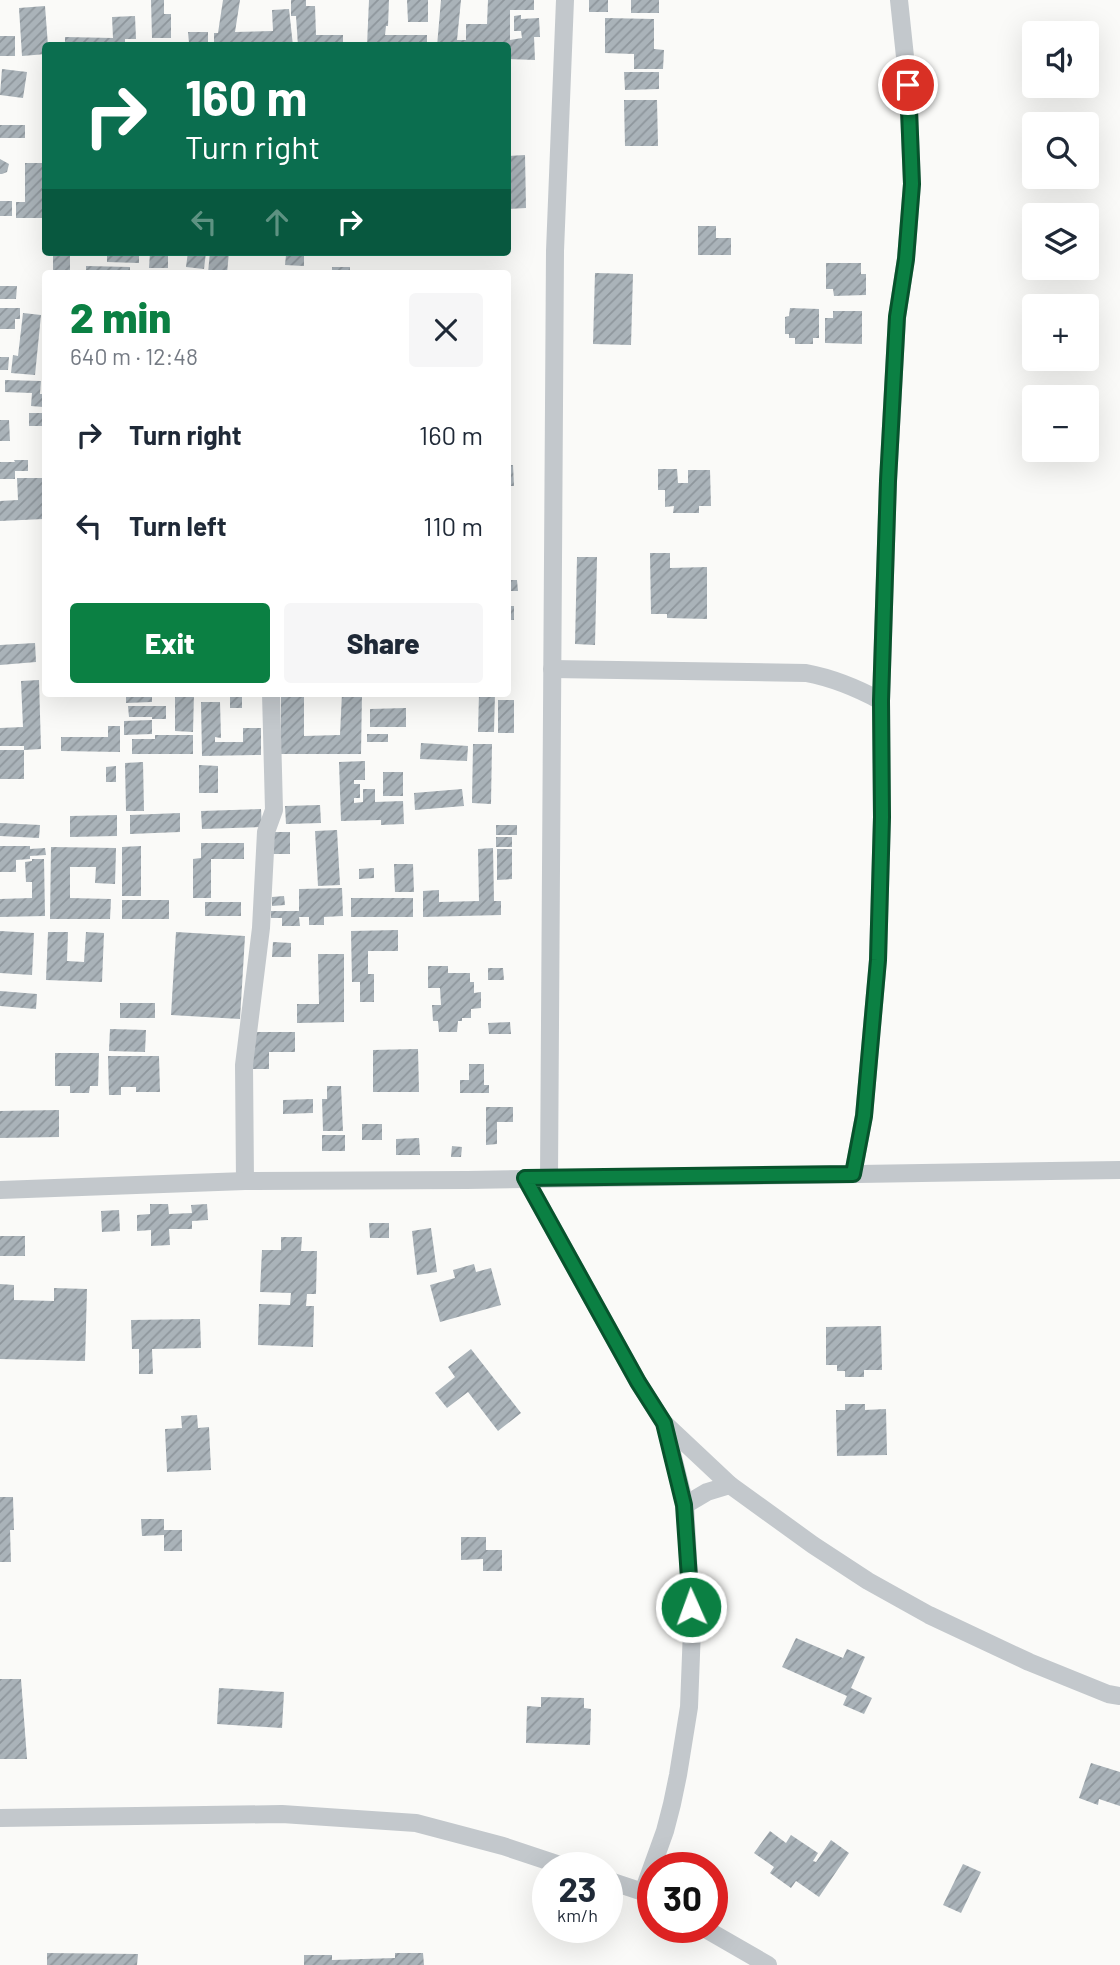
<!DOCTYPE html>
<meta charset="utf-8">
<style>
body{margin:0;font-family:Barlow,sans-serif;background:#f6f6f7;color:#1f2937;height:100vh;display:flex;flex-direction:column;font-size:26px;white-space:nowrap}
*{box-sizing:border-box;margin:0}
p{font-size:23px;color:#747a83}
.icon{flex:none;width:38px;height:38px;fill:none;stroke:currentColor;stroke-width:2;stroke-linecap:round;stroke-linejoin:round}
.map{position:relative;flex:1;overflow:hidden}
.drawer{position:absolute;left:42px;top:270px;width:469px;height:427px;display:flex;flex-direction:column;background:#fff;border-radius:7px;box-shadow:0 7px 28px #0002}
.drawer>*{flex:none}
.banner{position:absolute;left:42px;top:42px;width:469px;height:214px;border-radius:7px;box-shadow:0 7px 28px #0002;background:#0b6e4f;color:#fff;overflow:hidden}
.buttons{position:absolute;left:1022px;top:21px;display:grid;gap:14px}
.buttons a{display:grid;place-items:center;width:77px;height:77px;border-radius:7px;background:#fff;box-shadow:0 7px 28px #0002;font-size:35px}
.speed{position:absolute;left:532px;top:1852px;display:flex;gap:14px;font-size:35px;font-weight:700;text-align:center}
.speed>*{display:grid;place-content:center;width:91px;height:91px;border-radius:50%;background:#fff;box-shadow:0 7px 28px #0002;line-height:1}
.speed small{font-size:18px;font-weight:400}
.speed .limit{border:10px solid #d22;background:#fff;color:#111}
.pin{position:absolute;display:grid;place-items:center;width:60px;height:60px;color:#fff;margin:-30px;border:4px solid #fff;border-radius:50%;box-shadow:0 2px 7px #0007}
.me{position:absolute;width:77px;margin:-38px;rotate:358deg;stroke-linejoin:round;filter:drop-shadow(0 0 5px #0008)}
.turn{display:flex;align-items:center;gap:24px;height:147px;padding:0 28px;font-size:32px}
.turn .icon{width:91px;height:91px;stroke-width:2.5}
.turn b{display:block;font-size:49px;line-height:60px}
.lanes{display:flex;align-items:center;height:66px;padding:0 28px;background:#0003;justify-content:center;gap:35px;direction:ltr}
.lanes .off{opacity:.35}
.round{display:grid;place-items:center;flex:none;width:74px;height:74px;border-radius:7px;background:#f6f6f7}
.overview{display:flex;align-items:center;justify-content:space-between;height:119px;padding:0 28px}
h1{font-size:42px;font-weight:800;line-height:52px;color:#0b8043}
.action{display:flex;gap:14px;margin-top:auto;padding:14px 28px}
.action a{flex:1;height:80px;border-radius:7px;background:#0b8043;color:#fff;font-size:28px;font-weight:800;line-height:80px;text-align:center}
.action a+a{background:#f6f6f7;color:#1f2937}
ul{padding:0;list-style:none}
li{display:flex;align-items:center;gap:21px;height:91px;padding:0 28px}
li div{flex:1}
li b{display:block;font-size:26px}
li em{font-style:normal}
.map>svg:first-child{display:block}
.building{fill:url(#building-hatch)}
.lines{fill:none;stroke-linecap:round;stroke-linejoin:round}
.street{stroke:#c3c8cc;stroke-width:18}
.route-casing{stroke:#07532c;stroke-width:18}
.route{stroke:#0b8043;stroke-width:12}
</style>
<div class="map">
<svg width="1120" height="1965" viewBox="0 0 1120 1965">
<defs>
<pattern id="building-hatch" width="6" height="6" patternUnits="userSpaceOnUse" patternTransform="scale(1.75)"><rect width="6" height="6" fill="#aab3b9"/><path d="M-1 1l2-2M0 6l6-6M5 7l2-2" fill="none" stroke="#8e969c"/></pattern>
</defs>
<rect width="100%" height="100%" fill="#fafaf8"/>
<!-- building -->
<g class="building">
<polygon points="151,0 164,0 164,14 171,14 171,38 152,38"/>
<polygon points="223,0 240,0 235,32 273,31 272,10 289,9 293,46 214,46 214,33 218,33"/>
<polygon points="291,0 306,0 306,6 315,6 316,35 343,35 343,46 298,46 296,16 291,16"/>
<polygon points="369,0 389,0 388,26 386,26 385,35 427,35 427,46 367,46"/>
<polygon points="407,0 428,0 428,22 408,22"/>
<polygon points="441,0 461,0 457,40 466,40 466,24 487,24 488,0 534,0 534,10 510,10 510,40 522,38 521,31 514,31 514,16 521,15 521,19 539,18 540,37 534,37 535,60 508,59 508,46 437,46"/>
<rect x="589" y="0" width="19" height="12"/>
<rect x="631" y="0" width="28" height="13"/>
<polygon points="45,6 48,46 46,46 46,54 22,56 19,8"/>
<polygon points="135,16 136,39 125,39 125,46 65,46 65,37 113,38 112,17"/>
<polygon points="605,18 654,19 654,49 664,50 663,69 634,69 634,54 605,53"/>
<polygon points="188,32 208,32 208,46 176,46 176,43 189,43"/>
<rect x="0" y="36" width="15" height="20"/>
<polygon points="2,69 27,72 23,98 0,95"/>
<polygon points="624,72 659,72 659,89 625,90"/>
<polygon points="624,100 657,100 658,146 625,146"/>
<rect x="508" y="120" width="3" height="18"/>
<rect x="0" y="125" width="25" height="13"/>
<polygon points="525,155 526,208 508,209 508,156"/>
<polygon points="0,159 9,164 7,172 2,174 0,174"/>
<polygon points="25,163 46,163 46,218 16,218 16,202 25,202"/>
<rect x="0" y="201" width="12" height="15"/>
<polygon points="698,226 716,226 716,238 731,238 731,255 698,255"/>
<rect x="53" y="252" width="17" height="21"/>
<polygon points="107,252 139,252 139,263 107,262"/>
<polygon points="150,252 168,252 168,268 149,268"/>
<polygon points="188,252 206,252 204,269 186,267"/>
<polygon points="210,252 229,252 227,273 208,273"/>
<polygon points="286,255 304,255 304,266 285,265"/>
<polygon points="826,263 861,263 861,274 866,274 866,295 834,296 833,289 826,289"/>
<polygon points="86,266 130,267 130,273 86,273"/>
<rect x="332" y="267" width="18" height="6"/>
<polygon points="595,273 633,274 631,345 593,344"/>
<polygon points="0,286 17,286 16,299 0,299"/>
<polygon points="0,308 20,308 20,319 15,319 15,329 0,329"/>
<polygon points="790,308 819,309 819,338 813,338 813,344 795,344 795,338 789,338 789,334 785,334 785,317 789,316"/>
<polygon points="833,311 862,311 862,344 825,343 825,318 833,318"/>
<polygon points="23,313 41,315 35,375 11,373 13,355 18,356"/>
<polygon points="0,357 9,357 8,370 0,370"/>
<polygon points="5,380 41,381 40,394 43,394 43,407 31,406 32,393 5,392"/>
<polygon points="29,413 43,413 42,426 29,426"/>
<polygon points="0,420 9,420 10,441 0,441"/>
<polygon points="14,460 28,460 28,471 15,471 15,479 0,479 0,462 15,462"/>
<polygon points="508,465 513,465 514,486 508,486"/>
<polygon points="658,469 677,469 678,483 688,483 688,470 710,470 711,506 699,506 699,513 673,513 674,506 665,507 665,490 658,490"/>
<polygon points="17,478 43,478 44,519 0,521 0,501 18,500"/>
<polygon points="650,553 670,553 670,568 707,567 707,619 667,618 667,614 651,614"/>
<polygon points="577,557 597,557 595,645 575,644"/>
<polygon points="508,580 517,580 518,591 508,591"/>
<rect x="508" y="606" width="6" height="14"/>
<rect x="42" y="615" width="4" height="46"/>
<polygon points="35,643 36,662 0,665 0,645"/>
<polygon points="39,680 41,749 24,750 24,746 0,746 0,728 23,727 21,681"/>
<polygon points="126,693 152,693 152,702 126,703"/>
<polygon points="175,693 194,693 193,732 175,731"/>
<rect x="230" y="693" width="12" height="15"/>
<polygon points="281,693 304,693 304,736 340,735 342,693 362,693 361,754 281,754"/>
<polygon points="479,693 495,693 494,732 478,732"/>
<rect x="498" y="700" width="16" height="33"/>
<polygon points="201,702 220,702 221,738 215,737 215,742 243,742 243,728 261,728 261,755 202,756"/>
<polygon points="128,706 166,706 166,719 152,719 152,717 129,717"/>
<polygon points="406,708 406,727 370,727 370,709"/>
<polygon points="152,720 152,734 124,735 124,721"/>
<polygon points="108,726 120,726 120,752 61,751 61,737 108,737"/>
<rect x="367" y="734" width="21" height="8"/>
<polygon points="155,735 193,735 193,754 132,754 132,739 155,739"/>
<polygon points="421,743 468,746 467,761 420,759"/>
<polygon points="473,744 492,744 491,804 472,803"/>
<rect x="0" y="750" width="24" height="29"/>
<polygon points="365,761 365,780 354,780 354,784 360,784 360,798 354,798 354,803 363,802 363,789 375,789 375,802 403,801 404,824 381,825 381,820 341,821 339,762"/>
<polygon points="143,762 144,811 126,811 125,763"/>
<polygon points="199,765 218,766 218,793 199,793"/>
<polygon points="116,766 116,782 106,782 106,767"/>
<rect x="383" y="772" width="20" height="24"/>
<polygon points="462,789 464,806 415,810 414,793"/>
<polygon points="320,805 321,823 286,824 285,806"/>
<polygon points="261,809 262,827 202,829 201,811"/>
<polygon points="180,813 180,832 130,834 130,815"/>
<polygon points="117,815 117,836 70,837 70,816"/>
<polygon points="0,823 40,825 39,838 0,836"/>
<rect x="496" y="825" width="21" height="10"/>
<polygon points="337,830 340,885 318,886 315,831"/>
<rect x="273" y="832" width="17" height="22"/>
<rect x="496" y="837" width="16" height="10"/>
<polygon points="201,843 244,843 244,859 211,859 211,898 193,898 193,859 201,858"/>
<polygon points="0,846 30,846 30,849 45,848 46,855 30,856 30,859 16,860 16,872 0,872"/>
<polygon points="141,846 141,896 122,896 122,847"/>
<polygon points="51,847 116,848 115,884 95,883 96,867 70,867 70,898 111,899 110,919 50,919"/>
<polygon points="493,848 494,901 501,901 501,915 423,917 423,891 439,890 439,902 479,901 478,849"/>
<polygon points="497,849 512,849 512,879 497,880"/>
<polygon points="32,859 44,859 45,916 0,917 0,899 32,898 32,882 26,882 25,862 32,861"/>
<polygon points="394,864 413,864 414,892 395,892"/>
<polygon points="374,868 374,878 359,879 359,869"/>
<polygon points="342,888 343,916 324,917 324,925 309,925 309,917 299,917 300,926 282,926 282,918 271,918 271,911 299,911 299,889"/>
<polygon points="284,896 285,905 272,906 272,897"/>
<rect x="351" y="898" width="62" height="19"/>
<rect x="122" y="900" width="47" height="19"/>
<rect x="205" y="902" width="36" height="14"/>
<polygon points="398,930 398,951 368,951 368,974 374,974 374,1002 360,1002 360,982 352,982 351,931"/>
<polygon points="0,931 34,933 32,975 0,973"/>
<polygon points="48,932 68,932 67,961 84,962 86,932 104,933 102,982 46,980"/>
<polygon points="176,932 245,936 240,1019 171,1015"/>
<polygon points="273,942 291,943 291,957 272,957"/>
<polygon points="318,954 344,954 344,1022 297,1023 297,1004 319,1004"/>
<polygon points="428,966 448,966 448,973 470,973 470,982 474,982 474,993 481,992 481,1008 471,1009 471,1018 462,1018 462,1021 458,1021 457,1032 439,1032 438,1021 433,1021 432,1005 441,1005 440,988 428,988"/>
<polygon points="488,968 503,968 504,980 488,980"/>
<polygon points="0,991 37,994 36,1009 0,1006"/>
<rect x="120" y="1003" width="35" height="15"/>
<polygon points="510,1022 511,1034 489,1034 488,1023"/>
<polygon points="110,1029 146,1030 145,1052 109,1051"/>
<polygon points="251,1032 295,1032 295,1052 269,1052 269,1069 251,1069"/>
<polygon points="418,1049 419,1092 373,1092 373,1050"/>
<polygon points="55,1053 99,1053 98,1086 90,1086 89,1093 70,1093 70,1086 55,1086"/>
<polygon points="108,1056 159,1056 160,1092 136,1092 136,1087 121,1087 121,1095 109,1095"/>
<polygon points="469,1064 484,1064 484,1085 489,1085 489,1093 460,1093 460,1080 469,1080"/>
<polygon points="327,1086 341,1086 343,1131 323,1131 322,1099 327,1099"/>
<polygon points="313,1099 313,1113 283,1114 283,1100"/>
<polygon points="486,1107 513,1107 513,1122 497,1122 497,1144 486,1145"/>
<polygon points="59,1110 59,1137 0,1138 0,1111"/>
<rect x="362" y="1124" width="20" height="16"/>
<rect x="322" y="1135" width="23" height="16"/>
<polygon points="419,1138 420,1155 396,1155 396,1139"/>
<polygon points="452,1146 462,1147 461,1157 451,1157"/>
<polygon points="150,1204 168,1204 169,1214 192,1213 191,1205 207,1204 208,1220 192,1221 192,1229 169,1229 170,1245 151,1246 151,1230 137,1231 137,1215 150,1214"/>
<polygon points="119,1210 120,1231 102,1232 101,1211"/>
<polygon points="369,1223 389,1223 389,1238 370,1238"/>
<polygon points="431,1228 437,1272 417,1275 412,1231"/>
<rect x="0" y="1236" width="25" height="20"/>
<polygon points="281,1237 302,1237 301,1251 317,1251 316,1294 307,1294 306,1306 314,1306 313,1347 258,1345 259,1304 290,1305 291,1293 260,1292 262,1250 281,1250"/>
<polygon points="474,1264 476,1272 491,1268 501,1305 440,1322 430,1285 455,1278 453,1270"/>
<polygon points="0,1284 14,1285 14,1300 54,1301 54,1288 87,1289 85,1361 0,1359"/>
<polygon points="200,1319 201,1348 152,1349 153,1374 139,1374 139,1349 132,1349 131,1320"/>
<polygon points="881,1326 882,1370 864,1370 864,1377 845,1377 845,1371 837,1371 837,1365 826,1365 826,1327"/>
<polygon points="471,1349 521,1413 498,1431 468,1392 447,1408 435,1393 455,1377 448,1367"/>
<polygon points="845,1404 865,1404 865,1410 886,1409 887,1455 837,1456 836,1410 845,1410"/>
<polygon points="197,1415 198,1428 209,1427 211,1470 167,1472 165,1429 182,1428 181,1416"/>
<polygon points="0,1497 13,1497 14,1530 10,1530 11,1562 0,1562"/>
<polygon points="141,1519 164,1519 164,1530 182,1530 182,1551 164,1551 164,1535 142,1536"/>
<polygon points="461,1537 486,1537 486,1550 502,1550 502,1571 483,1571 483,1559 461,1560"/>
<polygon points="796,1638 843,1658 847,1649 865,1657 851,1688 872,1698 864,1714 843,1705 847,1696 782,1667"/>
<polygon points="0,1679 21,1679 27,1759 0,1759"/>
<polygon points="219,1688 284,1692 282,1728 217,1724"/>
<polygon points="541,1697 584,1698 584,1708 591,1709 590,1745 526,1743 527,1706 541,1707"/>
<polygon points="1091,1763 1120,1772 1120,1806 1099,1799 1098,1805 1079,1798"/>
<polygon points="770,1831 786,1843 791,1835 818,1853 813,1861 816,1862 831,1840 849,1853 819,1897 796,1881 791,1888 770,1873 774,1867 754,1853"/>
<polygon points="963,1864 981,1872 961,1913 943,1905"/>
<polygon points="47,1953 138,1954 137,1965 47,1965"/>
<polygon points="395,1953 423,1953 424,1965 304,1965 304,1955 332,1955 332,1960 395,1958"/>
</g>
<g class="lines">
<!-- street -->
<g class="street">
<path d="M552 669 806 673C833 678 857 688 881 701"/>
<polyline points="853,1174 864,1116 878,960 882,817 881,701 888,481 897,317 906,259 912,184 908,85 899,0"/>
<polyline points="525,1178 638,1382 664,1423 730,1485 813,1545 868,1581 929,1615 1029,1662 1108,1694 1120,1696"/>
<polyline points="549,1178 555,251 565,0"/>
<polyline points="245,1181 244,1065 261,928 266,832 274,810 271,693"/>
<polyline points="0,1190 245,1181 467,1180 1120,1170"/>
<polyline points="685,1505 707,1492 730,1485"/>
<polyline points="0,1818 282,1814 416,1823 503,1846 566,1867"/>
<polyline points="607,1880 643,1892 653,1898"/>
<polyline points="643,1892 665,1831 672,1804 678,1775 689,1707 692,1629 685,1505 665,1425"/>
<polyline points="702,1927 768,1965"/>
</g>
</g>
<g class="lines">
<!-- route casing -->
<g class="route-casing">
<polyline id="route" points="691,1607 684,1505 664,1423 638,1382 525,1178 853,1174 864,1116 878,960 882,817 881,701 888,481 897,317 906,259 912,184 908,85"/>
</g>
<!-- route -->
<use href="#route" class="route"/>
</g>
</svg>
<div class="buttons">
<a><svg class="icon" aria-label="sound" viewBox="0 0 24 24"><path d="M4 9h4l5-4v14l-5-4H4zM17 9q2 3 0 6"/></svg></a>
<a><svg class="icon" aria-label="search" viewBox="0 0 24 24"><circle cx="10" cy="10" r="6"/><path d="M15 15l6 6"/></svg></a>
<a><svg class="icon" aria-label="layers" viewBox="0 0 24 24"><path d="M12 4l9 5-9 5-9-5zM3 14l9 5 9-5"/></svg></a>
<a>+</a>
<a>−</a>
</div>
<div class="speed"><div>23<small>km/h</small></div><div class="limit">30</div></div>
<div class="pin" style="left:908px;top:85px;background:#d93025"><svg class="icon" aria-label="arrive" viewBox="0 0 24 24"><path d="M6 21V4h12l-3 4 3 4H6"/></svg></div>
<svg class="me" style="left:691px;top:1607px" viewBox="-20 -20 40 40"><circle r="17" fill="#0b8043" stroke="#fff" stroke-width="3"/><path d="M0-11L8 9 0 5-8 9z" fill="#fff"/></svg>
<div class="banner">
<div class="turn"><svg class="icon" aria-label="right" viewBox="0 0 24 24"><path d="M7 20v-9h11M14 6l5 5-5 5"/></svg><div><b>160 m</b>Turn right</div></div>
<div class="lanes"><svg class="icon off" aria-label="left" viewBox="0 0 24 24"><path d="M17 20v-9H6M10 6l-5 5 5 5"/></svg><svg class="icon off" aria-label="ahead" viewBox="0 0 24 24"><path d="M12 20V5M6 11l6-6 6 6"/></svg><svg class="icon" aria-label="right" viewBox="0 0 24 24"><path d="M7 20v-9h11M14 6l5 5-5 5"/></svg></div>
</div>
<section class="drawer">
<div class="overview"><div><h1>2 min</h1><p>640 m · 12:48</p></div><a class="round"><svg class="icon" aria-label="close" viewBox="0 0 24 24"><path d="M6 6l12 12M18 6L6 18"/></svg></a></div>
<ul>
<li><svg class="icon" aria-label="right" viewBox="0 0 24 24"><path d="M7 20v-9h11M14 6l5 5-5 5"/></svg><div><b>Turn right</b></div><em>160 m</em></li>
<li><svg class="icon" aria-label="left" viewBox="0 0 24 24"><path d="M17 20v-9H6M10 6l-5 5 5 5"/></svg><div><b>Turn left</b></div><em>110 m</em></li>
</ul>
<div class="action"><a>Exit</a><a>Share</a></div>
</section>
</div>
